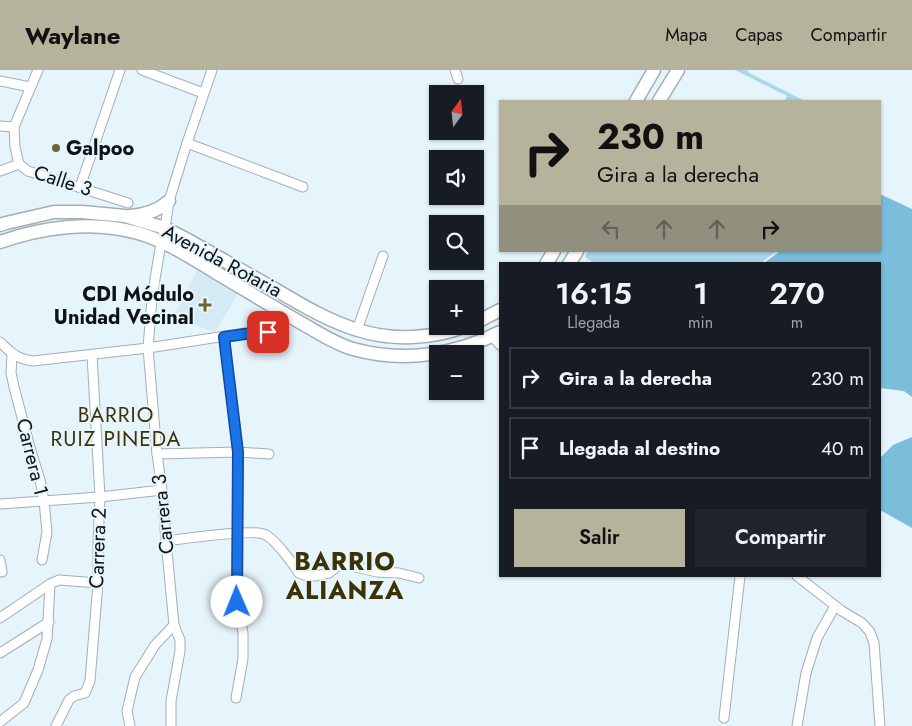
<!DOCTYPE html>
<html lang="es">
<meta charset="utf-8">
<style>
body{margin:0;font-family:Jost,sans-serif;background:#20242c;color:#f1f3f6;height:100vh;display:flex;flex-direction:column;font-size:19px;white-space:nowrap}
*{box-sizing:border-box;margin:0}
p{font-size:16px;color:#9ea1a6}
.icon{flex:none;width:28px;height:28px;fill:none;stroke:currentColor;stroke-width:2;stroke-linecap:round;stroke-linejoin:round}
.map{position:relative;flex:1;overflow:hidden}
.panel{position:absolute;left:499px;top:192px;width:382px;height:315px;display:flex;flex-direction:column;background:#171b24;border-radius:0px;box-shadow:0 1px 4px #0004}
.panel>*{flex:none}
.hud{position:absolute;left:499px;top:30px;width:382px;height:152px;border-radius:0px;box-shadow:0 1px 4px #0004;background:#b6b39d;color:#111;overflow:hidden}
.needle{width:32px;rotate:15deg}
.tools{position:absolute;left:429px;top:15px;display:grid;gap:10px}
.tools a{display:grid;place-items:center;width:55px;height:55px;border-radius:0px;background:#171b24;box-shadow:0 1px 4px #0004;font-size:25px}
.pin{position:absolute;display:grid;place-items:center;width:42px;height:42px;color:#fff;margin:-21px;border-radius:10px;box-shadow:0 2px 8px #0006}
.me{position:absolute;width:55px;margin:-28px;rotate:359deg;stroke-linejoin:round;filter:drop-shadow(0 0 4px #0008)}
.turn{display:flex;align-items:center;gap:18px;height:105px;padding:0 15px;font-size:22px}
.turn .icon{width:65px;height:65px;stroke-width:2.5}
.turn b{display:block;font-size:35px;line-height:42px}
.lanes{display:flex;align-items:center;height:48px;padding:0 15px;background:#0003;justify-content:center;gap:25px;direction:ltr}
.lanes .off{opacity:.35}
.eta{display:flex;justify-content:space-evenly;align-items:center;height:85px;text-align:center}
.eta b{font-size:30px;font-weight:600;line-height:35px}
.cta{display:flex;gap:10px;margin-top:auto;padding:10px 15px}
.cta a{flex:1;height:58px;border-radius:0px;background:#b6b39d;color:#111;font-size:20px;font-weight:600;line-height:58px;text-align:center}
.cta a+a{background:#20242c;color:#f1f3f6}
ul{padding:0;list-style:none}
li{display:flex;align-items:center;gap:15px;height:62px;margin:0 10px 8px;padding:0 5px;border:2px solid #363941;border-radius:0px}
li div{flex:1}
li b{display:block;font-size:19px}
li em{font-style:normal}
header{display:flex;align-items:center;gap:30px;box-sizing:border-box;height:70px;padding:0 25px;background:#b6b39d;color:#111}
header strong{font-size:24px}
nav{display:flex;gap:28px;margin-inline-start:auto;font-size:18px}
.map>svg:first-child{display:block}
.built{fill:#d4eaf5}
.green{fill:#aad7ec}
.forest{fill:#7abedc}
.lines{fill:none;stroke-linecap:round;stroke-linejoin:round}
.minor-casing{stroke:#a2afb5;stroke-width:11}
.secondary-casing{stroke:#a2afb5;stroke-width:15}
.minor{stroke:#fff;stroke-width:9}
.secondary{stroke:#fff;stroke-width:12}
.route-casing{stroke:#114b97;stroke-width:12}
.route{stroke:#1a73e8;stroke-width:9}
.poi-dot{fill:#6f6431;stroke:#e6f4fb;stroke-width:2}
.labels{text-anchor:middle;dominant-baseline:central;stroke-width:4;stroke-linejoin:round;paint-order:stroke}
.poi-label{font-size:20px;font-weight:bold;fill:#0e1315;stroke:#e6f4fb;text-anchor:start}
.street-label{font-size:20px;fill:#0e1315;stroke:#e6f4fb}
.neighbourhood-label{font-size:21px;letter-spacing:1px;fill:#3b3206;stroke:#e6f4fb}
.district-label{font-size:25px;font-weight:bold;letter-spacing:1px;fill:#3b3206;stroke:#e6f4fb}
</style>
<header>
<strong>Waylane</strong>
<nav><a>Mapa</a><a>Capas</a><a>Compartir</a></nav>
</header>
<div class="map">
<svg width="912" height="656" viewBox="0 0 912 656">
<rect width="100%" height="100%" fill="#e6f4fb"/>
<!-- built -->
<polygon class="built" points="198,199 239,222 215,262 173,247"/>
<!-- green -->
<g class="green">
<polygon points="735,0 747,0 749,3 805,31 785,31 787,26"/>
<polygon points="588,181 777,181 759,194 595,194 585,187"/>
</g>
<!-- forest -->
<g class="forest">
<polygon points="880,124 912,139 912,327 904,321 880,318 880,194 763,194 780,181 880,181"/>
<polygon points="912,367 912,458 880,440 880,388 893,375"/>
</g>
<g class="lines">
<!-- minor casing -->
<g class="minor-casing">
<g id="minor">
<polyline points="142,0 203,23"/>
<polyline points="455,0 458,9"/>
<polyline points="0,11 30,17"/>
<polyline points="0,56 14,57"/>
<polyline points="187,73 303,117"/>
<polyline points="19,94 28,101 128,133"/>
<polyline points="19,94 15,77 14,57 38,0"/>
<polyline points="0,101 19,94"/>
<polyline points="80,117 120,0"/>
<polyline points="357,260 383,186"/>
<polyline points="492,266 500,275"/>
<polyline points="224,267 238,382 237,532 243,563 243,589 236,628"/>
<path d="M0 272C11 283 17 289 33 291L148 278 245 263 268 262 273 263"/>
<polyline points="12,284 11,303 14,317 29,374 40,410 44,431 47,462 42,490"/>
<polyline points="157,384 238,382 269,384"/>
<polyline points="0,434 100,427 162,420"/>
<path d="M166 471C183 469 254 458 266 465 276 471 292 492 299 503L304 505 315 506 329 503 339 495H347L377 502 399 503 419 508"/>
<polyline points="0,490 2,502"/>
<polyline points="797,506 842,541 862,553 870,562 874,573 880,656"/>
<polyline points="0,548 50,514 59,510 98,513"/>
<polyline points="0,583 49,552"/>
<polyline points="724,648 740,506"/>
<polyline points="0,652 24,633 38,600 47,569 50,514"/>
<polyline points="56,656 69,630 74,626 85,623 90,611 98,513 98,474 100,427 92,285"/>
<polyline points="130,656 127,641 135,607 155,575 174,555"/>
<polyline points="171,656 171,631 180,581 180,570 174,555 166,471 162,420 157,384 148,278 151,240 155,209 160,179 165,158 169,131 187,73 212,0"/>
<polyline points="797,656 806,603 817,568 835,536"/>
</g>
</g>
<!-- secondary casing -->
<g class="secondary-casing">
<g id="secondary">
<polyline points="636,31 654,0"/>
<polyline points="659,31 678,0"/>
<path d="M130 146C144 145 158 141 169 131"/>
<path d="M0 155 6 153 54 142H82L125 146 138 150 165 158 186 169C215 185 244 202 273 218 300 234 328 251 358 260 391 271 434 269 466 256"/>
<path d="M0 172C43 157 93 150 138 163 166 171 190 187 215 202 244 219 273 237 303 254 319 263 335 274 353 279 403 293 455 285 500 262"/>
<polyline points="546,194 554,181"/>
<polyline points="569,194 577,181"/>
<polyline points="475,253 500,240"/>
</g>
</g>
<!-- minor -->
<use href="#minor" class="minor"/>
<!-- secondary -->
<use href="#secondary" class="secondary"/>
</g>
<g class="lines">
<!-- route casing -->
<g class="route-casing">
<polyline id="route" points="237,532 238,382 224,267 245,264 268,262"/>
</g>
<!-- route -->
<use href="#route" class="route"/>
</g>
<!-- markers -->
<g class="poi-dot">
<circle cx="56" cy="78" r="5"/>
<path d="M202.5 227.5h5v5h5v5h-5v5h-5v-5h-5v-5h5z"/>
</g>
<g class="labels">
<!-- poi labels -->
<g class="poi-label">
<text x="66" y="78">Galpoo</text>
<text x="194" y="224" text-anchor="end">CDI Módulo<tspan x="194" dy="23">Unidad Vecinal</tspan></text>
</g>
<!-- street labels -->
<g class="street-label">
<text transform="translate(63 111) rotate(18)">Calle 3</text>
<text transform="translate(222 191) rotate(28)">Avenida Rotaria</text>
<text transform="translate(32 387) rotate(76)">Carrera 1</text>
<text transform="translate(163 444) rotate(-96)">Carrera 3</text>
<text transform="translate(98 478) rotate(-88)">Carrera 2</text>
</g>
<!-- neighbourhood labels -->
<g class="neighbourhood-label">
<text x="116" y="345">BARRIO<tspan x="116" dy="24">RUIZ PINEDA</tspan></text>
</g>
<!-- district labels -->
<g class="district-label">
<text x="345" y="491">BARRIO<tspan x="345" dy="29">ALIANZA</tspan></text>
</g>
</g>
</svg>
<div class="tools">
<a><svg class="needle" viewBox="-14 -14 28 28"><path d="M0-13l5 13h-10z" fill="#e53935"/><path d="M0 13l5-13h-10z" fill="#9ea1a6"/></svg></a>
<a><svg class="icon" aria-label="sound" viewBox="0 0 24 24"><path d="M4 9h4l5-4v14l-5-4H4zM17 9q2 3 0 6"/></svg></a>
<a><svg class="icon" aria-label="search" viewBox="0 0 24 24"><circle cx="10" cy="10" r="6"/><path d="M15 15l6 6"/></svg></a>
<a>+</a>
<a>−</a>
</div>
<div class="pin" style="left:268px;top:262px;background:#d93025"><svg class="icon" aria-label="arrive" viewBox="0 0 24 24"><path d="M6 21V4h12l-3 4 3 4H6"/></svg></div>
<svg class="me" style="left:237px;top:532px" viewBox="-20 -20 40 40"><circle r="19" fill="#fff"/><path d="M0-13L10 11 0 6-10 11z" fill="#1a73e8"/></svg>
<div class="hud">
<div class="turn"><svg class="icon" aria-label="right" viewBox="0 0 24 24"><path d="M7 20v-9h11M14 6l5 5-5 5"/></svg><div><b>230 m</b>Gira a la derecha</div></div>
<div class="lanes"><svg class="icon off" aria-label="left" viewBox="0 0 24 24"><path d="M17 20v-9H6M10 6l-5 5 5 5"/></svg><svg class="icon off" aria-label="ahead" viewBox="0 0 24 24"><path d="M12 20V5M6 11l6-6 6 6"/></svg><svg class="icon off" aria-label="ahead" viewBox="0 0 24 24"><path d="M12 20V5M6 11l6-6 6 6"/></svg><svg class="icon" aria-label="right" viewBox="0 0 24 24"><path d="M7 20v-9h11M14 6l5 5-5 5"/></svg></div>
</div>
<section class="panel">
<div class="eta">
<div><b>16:15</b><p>Llegada</p></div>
<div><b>1</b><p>min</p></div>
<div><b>270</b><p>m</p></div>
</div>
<ul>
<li><svg class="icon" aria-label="right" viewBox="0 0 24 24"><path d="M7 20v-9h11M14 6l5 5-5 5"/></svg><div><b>Gira a la derecha</b></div><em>230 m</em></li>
<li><svg class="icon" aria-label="arrive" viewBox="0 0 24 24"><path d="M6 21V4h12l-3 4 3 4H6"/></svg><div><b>Llegada al destino</b></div><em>40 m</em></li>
</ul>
<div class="cta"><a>Salir</a><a>Compartir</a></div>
</section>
</div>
